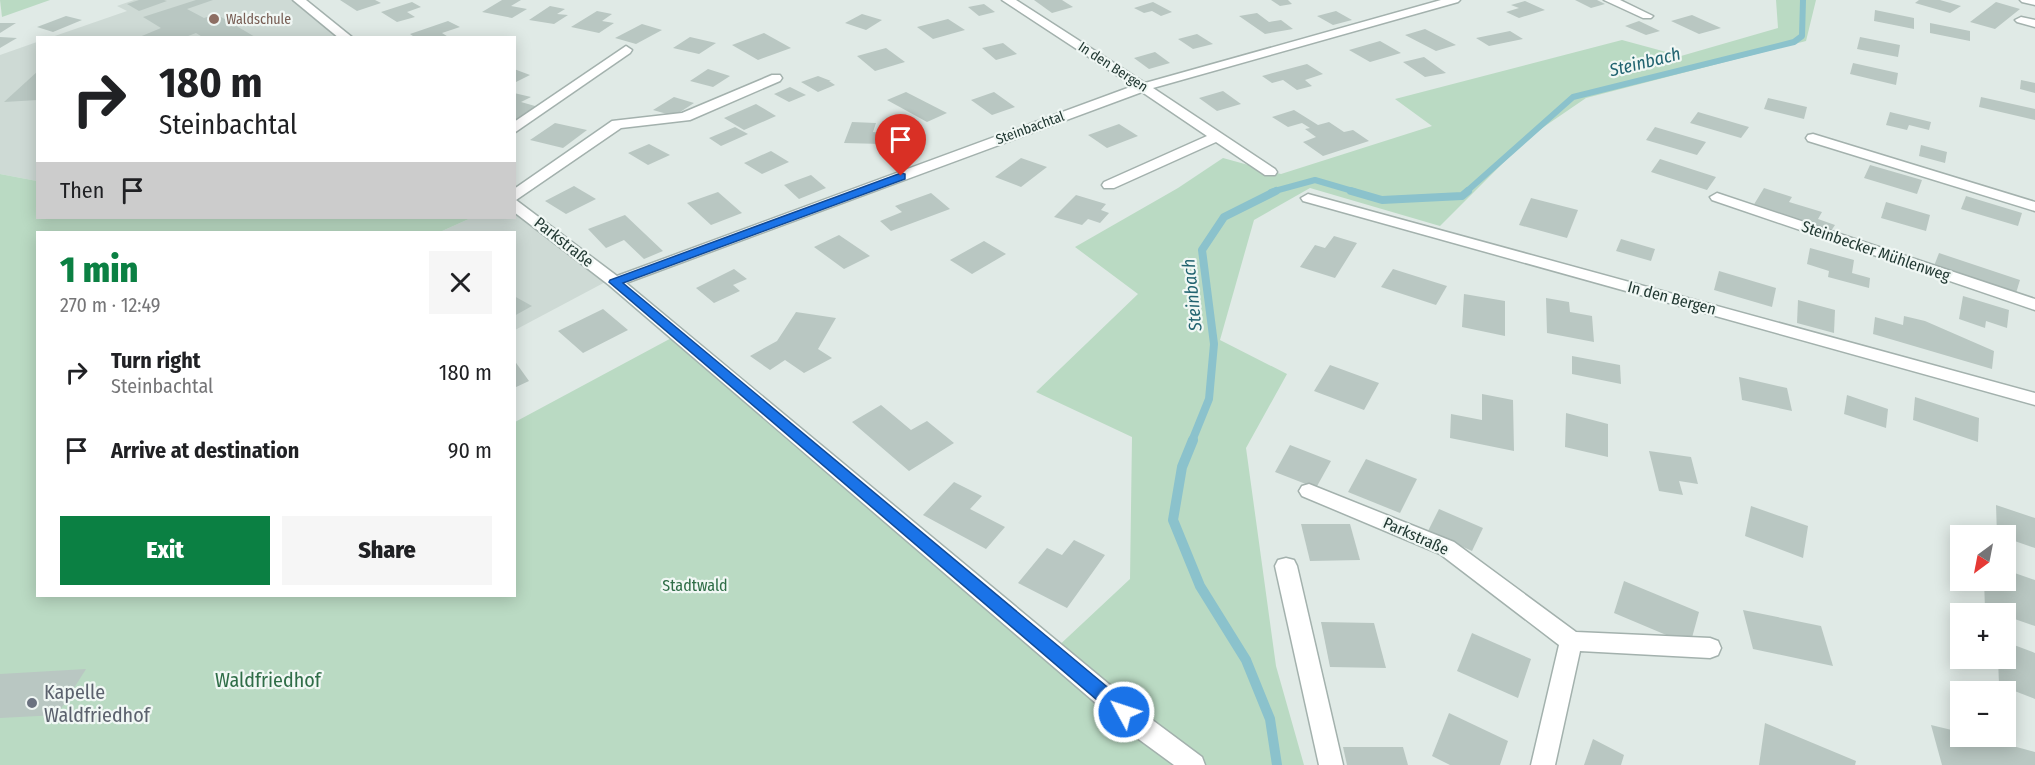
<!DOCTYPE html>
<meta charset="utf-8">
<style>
body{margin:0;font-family:"Fira Sans Condensed",sans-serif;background:#f6f6f6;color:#202124;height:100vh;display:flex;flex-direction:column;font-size:22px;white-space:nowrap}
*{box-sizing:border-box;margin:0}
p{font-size:20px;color:#757577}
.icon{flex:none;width:33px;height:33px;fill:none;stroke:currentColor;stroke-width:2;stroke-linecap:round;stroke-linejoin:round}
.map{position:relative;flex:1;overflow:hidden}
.drawer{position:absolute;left:36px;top:231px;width:480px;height:366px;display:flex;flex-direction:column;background:#fff;border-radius:0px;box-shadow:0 3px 15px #0003}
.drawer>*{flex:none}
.top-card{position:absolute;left:36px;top:36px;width:480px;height:183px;border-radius:0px;box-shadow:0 3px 15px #0003;background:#fff;color:#202124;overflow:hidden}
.needle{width:39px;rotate:212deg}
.fabs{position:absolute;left:1950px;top:525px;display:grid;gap:12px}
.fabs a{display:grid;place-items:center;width:66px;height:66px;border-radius:0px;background:#fff;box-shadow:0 3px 15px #0003;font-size:30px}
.pin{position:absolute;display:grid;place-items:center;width:51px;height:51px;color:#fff;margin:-62px -26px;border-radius:50% 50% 50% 0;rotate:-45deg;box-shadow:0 0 6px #0007}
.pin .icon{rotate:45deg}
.me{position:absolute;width:66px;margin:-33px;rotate:310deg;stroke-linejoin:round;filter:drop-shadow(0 0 4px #0008)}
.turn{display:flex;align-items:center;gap:21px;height:126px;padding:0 24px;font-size:27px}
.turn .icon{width:78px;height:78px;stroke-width:2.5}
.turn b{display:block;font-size:42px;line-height:51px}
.then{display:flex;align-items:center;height:57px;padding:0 24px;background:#0003;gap:12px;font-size:22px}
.round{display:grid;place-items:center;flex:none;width:63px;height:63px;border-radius:0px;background:#f6f6f6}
.summary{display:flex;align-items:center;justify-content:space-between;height:102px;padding:0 24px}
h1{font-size:36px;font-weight:800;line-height:45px;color:#0b8043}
.button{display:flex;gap:12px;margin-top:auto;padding:12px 24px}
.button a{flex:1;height:69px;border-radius:0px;background:#0b8043;color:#fff;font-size:24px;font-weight:800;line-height:69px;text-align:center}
.button a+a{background:#f6f6f6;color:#202124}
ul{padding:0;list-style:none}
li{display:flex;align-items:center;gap:18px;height:78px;padding:0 24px}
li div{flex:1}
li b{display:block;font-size:22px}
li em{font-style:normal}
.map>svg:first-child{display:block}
.built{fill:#cedad5}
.green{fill:#badac3}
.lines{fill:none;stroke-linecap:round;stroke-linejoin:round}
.stream-far2{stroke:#8bc2cc;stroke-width:6}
.stream-far1{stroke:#8bc2cc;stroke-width:8}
.stream{stroke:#8bc2cc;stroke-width:10}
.building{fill:#b9c7c2}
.minor-casing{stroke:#a3b1ad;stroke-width:3}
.minor{fill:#fff;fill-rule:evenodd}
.route{fill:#1a73e8;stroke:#114b97;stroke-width:1.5}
.education-dot{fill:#8d6e63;stroke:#f0f7f4;stroke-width:2}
.worship-dot{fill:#6b7280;stroke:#f0f7f4;stroke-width:2}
.labels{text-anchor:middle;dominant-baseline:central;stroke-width:4.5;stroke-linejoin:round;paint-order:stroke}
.far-education-label{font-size:14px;fill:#785e54;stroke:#f0f7f4;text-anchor:start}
.far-street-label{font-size:14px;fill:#223933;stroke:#f0f7f4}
.street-label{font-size:16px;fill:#223933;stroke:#f0f7f4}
.park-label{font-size:16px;fill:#2f6d47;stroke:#f0f7f4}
.water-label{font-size:18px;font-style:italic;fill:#216370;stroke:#f0f7f4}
.near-park-label{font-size:20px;fill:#2f6d47;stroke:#f0f7f4}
.near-worship-label{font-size:20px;fill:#5b616d;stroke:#f0f7f4;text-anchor:start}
</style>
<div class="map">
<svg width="2035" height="765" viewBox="0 0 2035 765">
<rect width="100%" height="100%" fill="#e0eae6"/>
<!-- built -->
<g class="built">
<polygon points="134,0 299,0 347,38 49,38 127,11 117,6"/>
<polygon points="37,42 37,181 0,174 0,55"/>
<polygon points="515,204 611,279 515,330 514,232 440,232 471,218 514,218"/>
</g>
<!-- green -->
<g class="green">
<polygon points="0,0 50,0 2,17"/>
<polygon points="1776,0 1816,0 1806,41 1586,98 1529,137 1440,226 1310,188 1254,220 1220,340 1287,374 1246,448 1276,666 1304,765 0,765 0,174 37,181 38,218 471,218 440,232 38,232 38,596 514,596 515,422 677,335 1053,651 1130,579 1132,437 1036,392 1138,294 1075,247 1178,188 1223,158 1281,174 1432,126 1395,99 1622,40 1681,56 1778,28"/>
</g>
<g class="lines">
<!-- stream-far2 -->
<g class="stream-far2">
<polyline points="1271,192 1315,180 1356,192"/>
<polyline points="1466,192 1573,97 1794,42 1802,36 1803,0"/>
</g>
<!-- stream-far1 -->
<g class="stream-far1">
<polyline points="1351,191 1382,200 1462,196 1468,191"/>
<polyline points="1192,441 1209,399 1214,344 1202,250 1224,217 1276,191"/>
</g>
<!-- stream -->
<polyline class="stream" points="1193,440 1182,467 1173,520 1200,586 1246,660 1270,719 1277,765"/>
</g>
<!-- building -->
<g class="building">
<polygon points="139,0 164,0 167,1 139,11 127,4"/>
<polygon points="196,0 213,0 187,9 204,18 216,14 257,38 204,38 196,33 183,38 137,38 161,28 143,17"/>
<polygon points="340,0 375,0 381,3 357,11"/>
<polygon points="502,0 521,0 511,6 527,9 512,18 482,12"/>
<polygon points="1034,0 1062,0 1073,7 1052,13"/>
<polygon points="1271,0 1288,0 1292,4 1280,6"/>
<polygon points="1575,0 1597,0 1605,4 1591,8"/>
<polygon points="1919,0 1940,0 1961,6 1950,13 1915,3"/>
<polygon points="1525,1 1545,10 1519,18 1506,12 1519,8 1511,5"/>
<polygon points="412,2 421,7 407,12 415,17 397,22 381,12"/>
<polygon points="1153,2 1172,12 1161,16 1152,11 1144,13 1134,8"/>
<polygon points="1996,2 2020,9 1995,29 1970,22"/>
<polygon points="984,4 995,12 979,16 968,7"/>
<polygon points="550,6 565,9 557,14 568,15 554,24 529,20"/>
<polygon points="1875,10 1914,18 1914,29 1874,21"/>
<polygon points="597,11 612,14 602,21 614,23 599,33 571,27"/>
<polygon points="1336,11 1352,20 1333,25 1317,16"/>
<polygon points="1257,13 1269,22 1281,20 1293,29 1265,34 1239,16"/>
<polygon points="862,14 882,20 866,30 845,23"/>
<polygon points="1692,15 1721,28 1699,34 1671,21"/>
<polygon points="66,16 82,20 53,32 37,27"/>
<polygon points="948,19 965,30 933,39 917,27"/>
<polygon points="448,21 460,27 442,33 450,38 416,38 410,34"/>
<polygon points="1639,21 1660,31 1646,35 1625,26"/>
<polygon points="0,23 16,23 0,33"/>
<polygon points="1930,23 1970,31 1970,41 1930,33"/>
<polygon points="642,24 662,30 636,44 615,38"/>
<polygon points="1425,29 1456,45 1436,51 1405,35"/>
<polygon points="1510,31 1523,39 1489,46 1476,38"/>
<polygon points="764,33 791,48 758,60 732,45"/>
<polygon points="1197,34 1213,44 1193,49 1178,39"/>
<polygon points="0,37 17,38 0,48"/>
<polygon points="690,37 716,43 699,54 673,48"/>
<polygon points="1860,37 1900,45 1898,57 1857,49"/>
<polygon points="1380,41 1401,53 1370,62 1349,50"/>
<polygon points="1003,43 1017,54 996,60 982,48"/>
<polygon points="886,48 905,62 875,71 857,56"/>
<polygon points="1155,52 1170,63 1149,69 1134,58"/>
<polygon points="1424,57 1446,73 1425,77 1403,62"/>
<polygon points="1853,63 1898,73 1896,85 1850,74"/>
<polygon points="1307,64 1323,74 1305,80 1312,86 1297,90 1283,80 1272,83 1262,76"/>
<polygon points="514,69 530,75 514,83"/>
<polygon points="708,69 730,76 713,87 690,81"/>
<polygon points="38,71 38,100 4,102"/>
<polygon points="818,76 831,81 829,81 835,85 818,92 801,82"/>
<polygon points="2021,80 2035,83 2035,93 2020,89"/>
<polygon points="790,87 806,95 789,102 774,94"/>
<polygon points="1223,91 1241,104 1217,111 1199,98"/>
<polygon points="906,92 947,113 927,122 887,100"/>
<polygon points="994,92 1015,107 992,115 971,100"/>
<polygon points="514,93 531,97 521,102 542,108 514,123"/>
<polygon points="674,97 694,103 674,116 653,110"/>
<polygon points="1981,97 2035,109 2035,120 1979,107"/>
<polygon points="1768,98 1807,107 1804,119 1764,109"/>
<polygon points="756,104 776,116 744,130 724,118"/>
<polygon points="1294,110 1318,125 1329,122 1344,132 1353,130 1369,141 1323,156 1303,142 1316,137 1305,129 1310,128 1302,123 1288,127 1272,117"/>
<polygon points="1698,112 1749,127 1741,138 1690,123"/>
<polygon points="1890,112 1931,122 1929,130 1909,125 1907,130 1886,125"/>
<polygon points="852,122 876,123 873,132 886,133 882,144 844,143"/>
<polygon points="555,123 587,130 563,148 530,140"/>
<polygon points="1119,124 1138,136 1107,148 1088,135"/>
<polygon points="735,127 748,134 721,146 709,138"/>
<polygon points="1655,127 1706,142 1697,155 1646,140"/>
<polygon points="649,144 670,155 648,165 628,153"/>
<polygon points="1921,145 1947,152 1945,163 1919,156"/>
<polygon points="771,151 789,162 762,174 744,163"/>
<polygon points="1021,158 1047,167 1021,187 995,177"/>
<polygon points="1660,159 1716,177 1707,190 1651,172"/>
<polygon points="1870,165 1922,180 1917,194 1864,178"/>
<polygon points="811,175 826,188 799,199 784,185"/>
<polygon points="574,186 596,199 566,214 545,201"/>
<polygon points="1764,188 1792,197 1789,202 1822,212 1818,219 1835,225 1831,231 1753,206"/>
<polygon points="718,192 742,213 711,225 687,203"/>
<polygon points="931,193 950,209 891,231 880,221 902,212 895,206"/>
<polygon points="1076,195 1106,204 1101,210 1109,213 1100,223 1088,219 1082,225 1054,217"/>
<polygon points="1966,196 2022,213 2018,226 1961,209"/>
<polygon points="1531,198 1578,210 1567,238 1519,225"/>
<polygon points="1886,202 1930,215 1926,231 1881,218"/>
<polygon points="625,215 663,251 644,259 624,240 606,248 588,229"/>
<polygon points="839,235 870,256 844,269 814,247"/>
<polygon points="1334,236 1357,243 1335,278 1300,267 1315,245 1325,248"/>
<polygon points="1621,239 1655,249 1651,261 1616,251"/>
<polygon points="984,241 1006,254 972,274 950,260"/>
<polygon points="1810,248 1854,260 1852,273 1870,278 1869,288 1828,277 1829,271 1807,264"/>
<polygon points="1939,253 2020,280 2016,293 1934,266"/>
<polygon points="734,269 747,279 733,285 740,291 714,303 696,288"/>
<polygon points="1393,269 1447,286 1436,305 1381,287"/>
<polygon points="1719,271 1776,288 1772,307 1714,290"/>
<polygon points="1464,294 1505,301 1505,336 1462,327"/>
<polygon points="514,296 532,306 514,316"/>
<polygon points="1963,296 2009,310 2007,328 1986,321 1985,328 1959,319"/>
<polygon points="1546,298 1569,302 1570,312 1592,316 1594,342 1547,333"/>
<polygon points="1798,300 1835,310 1834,333 1797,323"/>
<polygon points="603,309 628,330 583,353 558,331"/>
<polygon points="796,312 836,318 818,349 832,358 804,373 785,360 770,370 750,356 777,341"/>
<polygon points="1904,316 1925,321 1994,351 1992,369 1873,334 1875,317 1903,325"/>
<polygon points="1572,356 1620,365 1621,384 1572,374"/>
<polygon points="514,360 529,381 514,388"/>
<polygon points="1330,365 1379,383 1364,410 1314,391"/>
<polygon points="1739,377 1787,388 1792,411 1742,400"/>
<polygon points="1482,394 1513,400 1514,451 1450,438 1451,414 1482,420"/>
<polygon points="1847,395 1888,409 1886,428 1844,414"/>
<polygon points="1915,397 1979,418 1978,442 1913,420"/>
<polygon points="881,405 911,430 927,421 954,443 909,471 852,422"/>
<polygon points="1566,413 1608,424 1608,457 1565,447"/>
<polygon points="1290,445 1331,461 1316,488 1275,472"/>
<polygon points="1649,451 1691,457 1698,484 1679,481 1683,495 1659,491"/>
<polygon points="1366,459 1417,479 1400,513 1348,492"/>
<polygon points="954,482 982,496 970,509 1005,527 986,549 923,515"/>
<polygon points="1996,505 2035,518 2035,548 2006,538 2006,536 1997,535"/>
<polygon points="1751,506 1808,526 1803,558 1745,536"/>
<polygon points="1439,509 1483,528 1472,551 1428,531"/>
<polygon points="1301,524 1350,524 1360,560 1310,561"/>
<polygon points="1074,540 1105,555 1067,608 1018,583 1047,548 1062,555"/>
<polygon points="2006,570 2035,580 2035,626 2006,616 2006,614 1985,609 1984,580 2006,580"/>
<polygon points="1624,581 1699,612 1690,645 1614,613"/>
<polygon points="1743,610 1821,626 1833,666 1753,649"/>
<polygon points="1321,622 1374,623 1386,668 1330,667"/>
<polygon points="1472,633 1531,659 1518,698 1457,671"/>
<polygon points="2006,642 2035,653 2035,699 1999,685 1998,658 2006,658"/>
<polygon points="86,669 57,715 0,718 0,674"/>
<polygon points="1449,713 1508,741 1500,765 1450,765 1432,756"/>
<polygon points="1765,723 1856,761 1855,765 1759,765"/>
<polygon points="1931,725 1960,732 1960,736 1976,736 2035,752 2035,765 1942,765"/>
<polygon points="1593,739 1624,755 1621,765 1584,765"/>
<polygon points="1343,747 1403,747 1408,765 1347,765"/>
</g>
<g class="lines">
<!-- minor casing -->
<g class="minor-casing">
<g id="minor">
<polygon points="293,0 306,0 353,38 339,38"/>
<polygon points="1002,0 1016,0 1145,83 1441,0 1460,0 1458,2 1153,88 1275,169 1277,172 1275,175 1265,175 1216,142 1114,188 1104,188 1102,185 1104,182 1207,136 1142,92 626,283 1151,719 1202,757 1205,765 1174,765 1133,735 609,285 514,212 514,189 612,121 682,113 772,75 780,75 782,78 780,81 690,120 621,128 516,200 617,276 1133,86"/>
<polygon points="1604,0 1620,0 1653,16 1651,18 1643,18"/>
<polygon points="2020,0 2035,0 2035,5 2022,2"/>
<polygon points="2021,17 2035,20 2035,27 2017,22 2015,20"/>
<polygon points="626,46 632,50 630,53 514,133 514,122"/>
<polygon points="1813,134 2035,202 2035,211 1808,141 1806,138 1808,135"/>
<polygon points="1717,193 2035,299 2035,310 1712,200 1710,197"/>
<polygon points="1308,194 2035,393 2035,405 1303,201 1301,198"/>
<polygon points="1309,484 1454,542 1576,632 1710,638 1718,641 1721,648 1718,655 1710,658 1580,651 1555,765 1531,765 1559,645 1440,554 1302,496 1299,491 1302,486"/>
<polygon points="1286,558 1294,560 1297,566 1343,765 1319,765 1275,566 1278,560"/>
</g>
</g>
<!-- minor -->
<use href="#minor" class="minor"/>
</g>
<!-- route -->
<polygon class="route" points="901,173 905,174 905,179 623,283 1130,706 1133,712 1130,717 1124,720 1117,717 609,282 610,280"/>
<!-- markers -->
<circle class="education-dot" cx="214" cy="19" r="6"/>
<circle class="worship-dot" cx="32" cy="703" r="6"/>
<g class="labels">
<!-- far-education labels -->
<g class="far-education-label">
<text x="226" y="19">Waldschule</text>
</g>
<!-- far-street labels -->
<g class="far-street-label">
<text transform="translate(1113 67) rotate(33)">In den Bergen</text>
<text transform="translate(1030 128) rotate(-20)">Steinbachtal</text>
</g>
<!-- street labels -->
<g class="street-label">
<text transform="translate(564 242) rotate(38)">Parkstraße</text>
<text transform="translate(1876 251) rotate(19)">Steinbecker Mühlenweg</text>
<text transform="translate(1672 298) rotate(15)">In den Bergen</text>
<text transform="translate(1416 536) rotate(24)">Parkstraße</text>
</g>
<!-- park labels -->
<g class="park-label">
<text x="695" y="585">Stadtwald</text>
</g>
<!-- water labels -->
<g class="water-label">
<text transform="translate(1645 62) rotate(-14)">Steinbach</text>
<text transform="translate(1192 295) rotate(-96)">Steinbach</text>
</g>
<!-- near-park labels -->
<g class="near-park-label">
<text x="268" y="680">Waldfriedhof</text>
</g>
<!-- near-worship labels -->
<g class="near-worship-label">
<text x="44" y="692">Kapelle<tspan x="44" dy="23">Waldfriedhof</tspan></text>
</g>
</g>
</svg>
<div class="fabs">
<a><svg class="needle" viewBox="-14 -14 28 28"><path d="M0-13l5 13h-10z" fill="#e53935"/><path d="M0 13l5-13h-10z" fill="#757577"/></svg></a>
<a>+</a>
<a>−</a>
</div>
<div class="pin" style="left:901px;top:176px;background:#d93025"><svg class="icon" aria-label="arrive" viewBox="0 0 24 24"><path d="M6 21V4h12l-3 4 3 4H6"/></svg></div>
<svg class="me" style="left:1124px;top:712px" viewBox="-20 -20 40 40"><circle r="17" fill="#1a73e8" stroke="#fff" stroke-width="3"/><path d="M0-11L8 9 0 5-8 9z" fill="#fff"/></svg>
<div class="top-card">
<div class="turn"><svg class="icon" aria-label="right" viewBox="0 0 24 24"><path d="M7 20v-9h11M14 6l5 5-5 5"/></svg><div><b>180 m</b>Steinbachtal</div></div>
<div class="then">Then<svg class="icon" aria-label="arrive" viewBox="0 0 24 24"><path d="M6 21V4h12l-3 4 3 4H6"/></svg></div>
</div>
<section class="drawer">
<div class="summary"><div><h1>1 min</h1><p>270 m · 12:49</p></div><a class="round"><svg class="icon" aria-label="close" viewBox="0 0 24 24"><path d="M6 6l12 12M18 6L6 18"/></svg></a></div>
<ul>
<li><svg class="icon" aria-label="right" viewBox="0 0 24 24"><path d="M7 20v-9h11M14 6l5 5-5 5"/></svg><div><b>Turn right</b><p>Steinbachtal</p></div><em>180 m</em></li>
<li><svg class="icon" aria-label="arrive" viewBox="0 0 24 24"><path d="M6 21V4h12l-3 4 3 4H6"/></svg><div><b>Arrive at destination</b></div><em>90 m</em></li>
</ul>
<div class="button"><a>Exit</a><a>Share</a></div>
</section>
</div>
